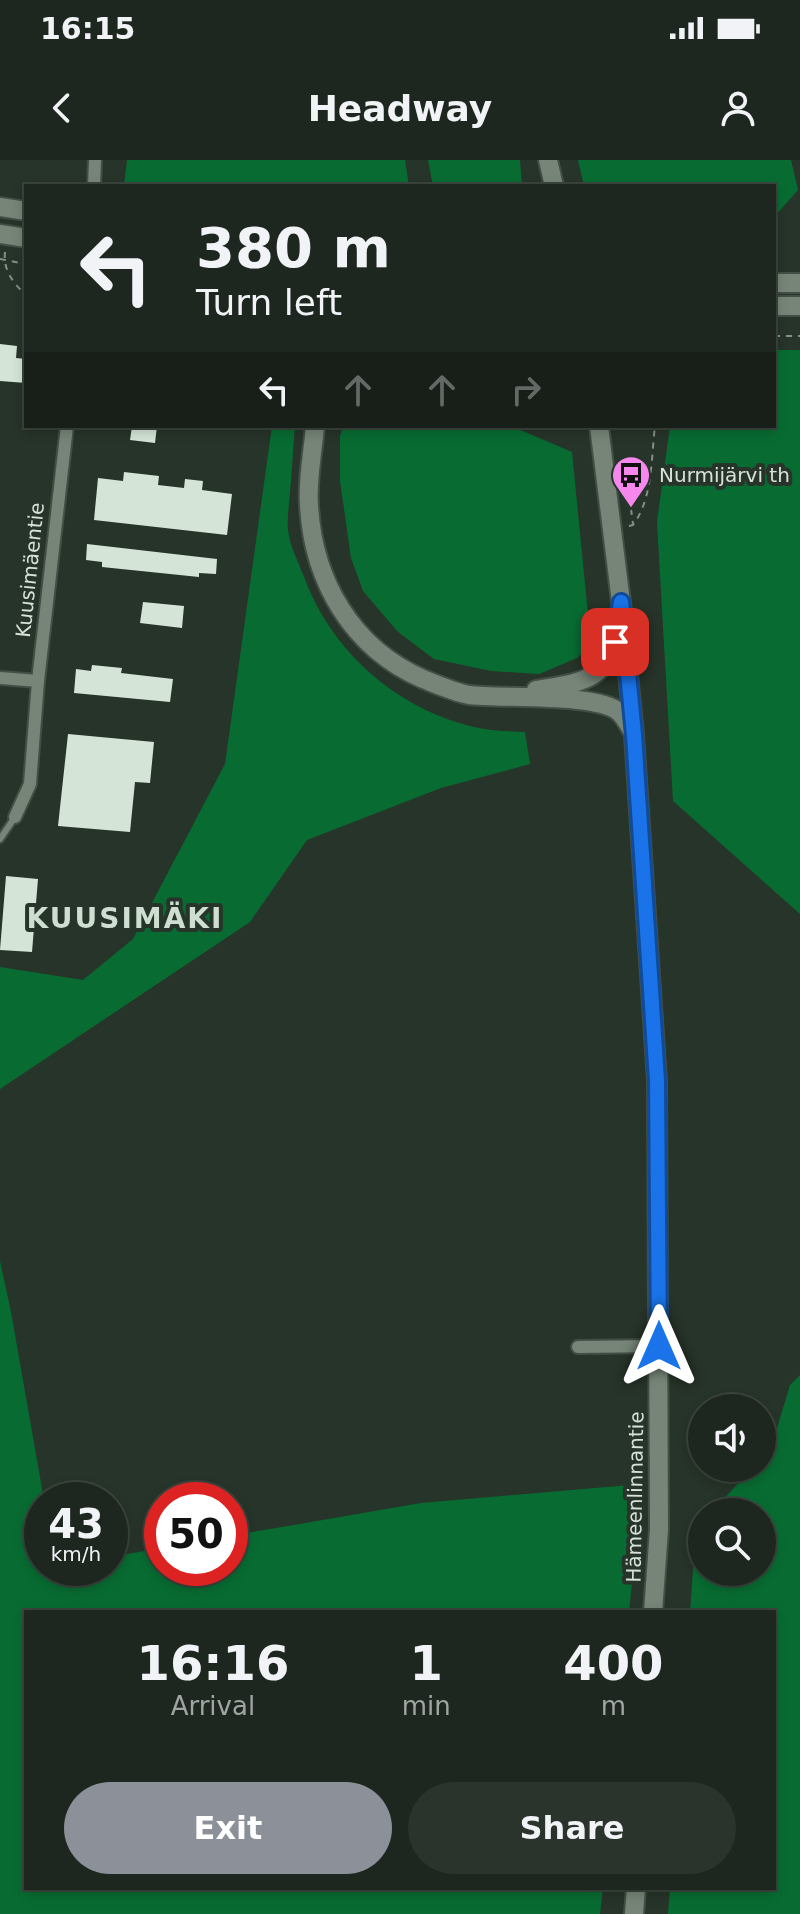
<!DOCTYPE html>
<meta charset="utf-8">
<style>
body{margin:0;font-family:"DejaVu Sans",sans-serif;background:#2a332c;color:#f1f3f6;height:100vh;display:flex;flex-direction:column;font-size:30px;white-space:nowrap}
*{box-sizing:border-box;margin:0}
p{font-size:26px;color:#a0a5a4}
.icon{flex:none;width:44px;height:44px;fill:none;stroke:currentColor;stroke-width:2;stroke-linecap:round;stroke-linejoin:round}
.map{position:relative;flex:1;overflow:hidden}
.details{position:absolute;left:24px;top:1450px;width:752px;height:280px;display:flex;flex-direction:column;background:#1d271f;border-radius:0px;box-shadow:0 4px 12px #0003,0 0 0 2px #3b443d}
.details>*{flex:none}
.top-card{position:absolute;left:24px;top:24px;width:752px;height:244px;border-radius:0px;box-shadow:0 4px 12px #0003,0 0 0 2px #3b443d;background:#1d271f;color:#f1f3f6;overflow:hidden}
.buttons{position:absolute;left:688px;top:1234px;display:grid;gap:16px}
.buttons a{display:grid;place-items:center;width:88px;height:88px;border-radius:50%;background:#1d271f;box-shadow:0 4px 12px #0003,0 0 0 2px #3b443d;font-size:40px}
.speed{position:absolute;left:24px;top:1322px;display:flex;gap:16px;font-size:40px;font-weight:700;text-align:center}
.speed>*{display:grid;place-content:center;width:104px;height:104px;border-radius:50%;background:#1d271f;box-shadow:0 4px 12px #0003,0 0 0 2px #3b443d;line-height:1}
.speed small{font-size:20px;font-weight:400}
.speed .limit{border:12px solid #d22;background:#fff;color:#111}
.pin{position:absolute;display:grid;place-items:center;width:68px;height:68px;color:#fff;margin:-34px;border-radius:16px;box-shadow:0 4px 12px #0006}
.me{position:absolute;width:88px;margin:-44px;rotate:0deg;stroke-linejoin:round;filter:drop-shadow(0 0 6px #0008)}
.turn{display:flex;align-items:center;gap:28px;height:168px;padding:0 40px;font-size:36px}
.turn .icon{width:104px;height:104px;stroke-width:2.5}
.turn b{display:block;font-size:56px;line-height:68px}
.lanes{display:flex;align-items:center;height:76px;padding:0 40px;background:#0003;justify-content:center;gap:40px;direction:ltr}
.lanes .off{opacity:.35}
.eta{display:flex;justify-content:space-evenly;align-items:center;height:136px;text-align:center}
.eta b{font-size:48px;font-weight:600;line-height:56px}
.action{display:flex;gap:16px;margin-top:auto;padding:16px 40px}
.action a{flex:1;height:92px;border-radius:48px;background:#8c9099;color:#fff;font-size:32px;font-weight:600;line-height:92px;text-align:center}
.action a+a{background:#2a332c;color:#f1f3f6}
.status{display:flex;justify-content:space-between;align-items:center;height:56px;padding:0 40px;background:#1d271f;direction:ltr}
.status svg{height:22px;fill:currentColor}
header{display:flex;justify-content:space-between;align-items:center;height:104px;padding:0 40px;background:#1d271f;font-size:36px;font-weight:600}
.map>svg:first-child{display:block}
.forest{fill:#086c32}
.building{fill:#d4e5d7}
.lines{fill:none;stroke-linecap:round;stroke-linejoin:round}
.service-casing{stroke:#434e46;stroke-width:10}
.minor-casing{stroke:#434e46;stroke-width:16}
.secondary-casing{stroke:#434e46;stroke-width:22}
.path{stroke:#848f86;stroke-width:2;stroke-dasharray:6 6;stroke-linecap:butt}
.service{stroke:#768578;stroke-width:6}
.minor{stroke:#768578;stroke-width:12}
.secondary{stroke:#768578;stroke-width:18}
.route-casing{stroke:#114b97;stroke-width:20}
.route{stroke:#1a73e8;stroke-width:14}
.labels{text-anchor:middle;dominant-baseline:central;stroke-width:8;stroke-linejoin:round;paint-order:stroke}
.poi-label{font-size:20px;fill:#d8e1da;stroke:#273429;text-anchor:start}
.street-label{font-size:20px;fill:#d8e1da;stroke:#273429}
.district-label{font-size:28px;font-weight:bold;letter-spacing:2px;fill:#ceded1;stroke:#273429}
</style>
<div class="status"><b>16:15</b><svg viewBox="0 0 49 12"><path d="M0 12V9h3v3zM5 12V6h3v6zM10 12V3h3v9zM15 12V0h3v12zM26 1h20v11H26zM47 4h2v5h-2z"/></svg></div>
<header><svg class="icon" aria-label="back" viewBox="0 0 24 24"><path d="M15 5l-7 7 7 7"/></svg>Headway<svg class="icon" aria-label="person" viewBox="0 0 24 24"><circle cx="12" cy="8" r="4"/><path d="M4 21q1-7 8-7t8 7"/></svg></header>
<div class="map">
<svg width="800" height="1754" viewBox="0 0 800 1754">
<rect width="100%" height="100%" fill="#273429"/>
<!-- forest -->
<g class="forest">
<polygon points="127,0 405,0 409,26 124,26"/>
<polygon points="428,0 520,0 522,26 433,26"/>
<polygon points="578,0 791,0 798,30 774,57 774,26 584,26"/>
<polygon points="774,190 800,190 800,754 673,641 657,362 670,266 774,266"/>
<path d="M272 266H295C293 288 292 311 290 333 289 345 287 358 288 370 290 388 300 405 306 422 334 493 396 547 470 566 488 571 506 571 525 572L530 604 441 628 307 680 250 762 0 929V807L83 820 133 779 225 604Z"/>
<polygon points="343,266 516,266 518,269 572,292 591,485 577,498 539,514 491,511 434,499 398,472 363,431 351,398 340,321 340,276"/>
<polygon points="0,1101 11,1152 44,1340 42,1340 42,1408 110,1408 110,1397 162,1388 162,1408 230,1408 230,1376 421,1343 642,1324 629,1452 26,1452 26,1728 603,1728 600,1754 0,1754"/>
<polygon points="800,1215 800,1754 668,1754 670,1728 774,1728 774,1452 690,1452 696,1368 702,1362 702,1412 762,1412 762,1352 711,1352 753,1308 762,1308 762,1298 771,1288 790,1225"/>
</g>
<!-- building -->
<g class="building">
<polygon points="0,184 17,186 16,198 26,199 26,223 0,221"/>
<polygon points="132,266 157,266 155,283 130,280"/>
<polygon points="124,312 159,316 158,325 184,328 185,319 203,321 202,330 232,334 227,375 94,360 98,318 123,321"/>
<polygon points="87,384 217,399 216,414 199,413 199,417 102,407 102,402 86,400"/>
<polygon points="143,442 184,446 182,468 140,463"/>
<polygon points="92,505 122,508 121,513 173,519 170,542 74,533 76,509 91,511"/>
<polygon points="68,574 154,582 150,623 135,622 130,672 58,666"/>
<polygon points="6,716 38,719 32,792 0,790"/>
</g>
<g class="lines">
<!-- service casing -->
<g class="service-casing">
<polyline id="service" points="0,679 15,657"/>
</g>
<!-- minor casing -->
<g class="minor-casing">
<g id="minor">
<polyline points="94,26 95,0"/>
<polyline points="0,518 38,521 67,266"/>
<polyline points="15,657 30,624 38,521"/>
<polyline points="578,1187 659,1186"/>
</g>
</g>
<!-- secondary casing -->
<g class="secondary-casing">
<g id="secondary">
<polyline points="548,0 554,26"/>
<polyline points="0,47 26,51"/>
<polyline points="0,74 26,78"/>
<polyline points="774,123 800,123"/>
<polyline points="774,146 800,146"/>
<path d="M315 266C313 292 307 319 309 345 313 421 352 488 423 519 438 525 454 532 469 535 502 539 598 533 619 552 625 557 629 566 633 572"/>
<polyline points="599,266 621,442 634,575 657,920 659,1369 653,1452"/>
<path d="M536 530C585 522 609 521 618 465"/>
<polyline points="634,1754 636,1728"/>
</g>
</g>
<!-- path -->
<g class="path">
<path d="M5 92C3 110 13 123 26 135"/>
<polyline points="0,99 26,104"/>
<polyline points="774,176 800,176"/>
<polyline points="631,349 633,364"/>
<path d="M629 366 633 365C653 338 651 298 655 266"/>
</g>
<!-- service -->
<use href="#service" class="service"/>
<!-- minor -->
<use href="#minor" class="minor"/>
<!-- secondary -->
<use href="#secondary" class="secondary"/>
</g>
<g class="lines">
<!-- route casing -->
<g class="route-casing">
<polyline id="route" points="615,482 621,442 634,575 657,920 659,1186"/>
</g>
<!-- route -->
<use href="#route" class="route"/>
</g>
<!-- icons -->
<defs>
<g id="bus-pin" transform="scale(2)"><path d="M0 17L-7.5 6A9.5 9.5 0 1 1 7.5 6Z" fill="#f688ed" stroke="#273429"/><path d="M-5-6H5V4H4V6H2V4H-2V6H-4V4H-5ZM-3.5-4V0h7V-4ZM-3.5 1.2v1.5H-2V1.2ZM2 1.2v1.5H3.5V1.2Z" fill="#111"/></g>
</defs>
<g fill-rule="evenodd">
<use href="#bus-pin" x="631" y="315"/>
</g>
<g class="labels">
<!-- poi labels -->
<g class="poi-label">
<text x="659" y="315">Nurmijärvi th</text>
</g>
<!-- street labels -->
<g class="street-label">
<text transform="translate(30 410) rotate(-84)">Kuusimäentie</text>
<text transform="translate(635 1337) rotate(-89)">Hämeenlinnantie</text>
</g>
<!-- district labels -->
<g class="district-label">
<text x="125" y="758">KUUSIMÄKI</text>
</g>
</g>
</svg>
<div class="buttons">
<a><svg class="icon" aria-label="sound" viewBox="0 0 24 24"><path d="M4 9h4l5-4v14l-5-4H4zM17 9q2 3 0 6"/></svg></a>
<a><svg class="icon" aria-label="search" viewBox="0 0 24 24"><circle cx="10" cy="10" r="6"/><path d="M15 15l6 6"/></svg></a>
</div>
<div class="speed"><div>43<small>km/h</small></div><div class="limit">50</div></div>
<div class="pin" style="left:615px;top:482px;background:#d93025"><svg class="icon" aria-label="arrive" viewBox="0 0 24 24"><path d="M6 21V4h12l-3 4 3 4H6"/></svg></div>
<svg class="me" style="left:659px;top:1186px" viewBox="-20 -20 40 40"><path d="M0-17L14 15 0 8-14 15z" fill="#1a73e8" stroke="#fff" stroke-width="4"/></svg>
<div class="top-card">
<div class="turn"><svg class="icon" aria-label="left" viewBox="0 0 24 24"><path d="M17 20v-9H6M10 6l-5 5 5 5"/></svg><div><b>380 m</b>Turn left</div></div>
<div class="lanes"><svg class="icon" aria-label="left" viewBox="0 0 24 24"><path d="M17 20v-9H6M10 6l-5 5 5 5"/></svg><svg class="icon off" aria-label="ahead" viewBox="0 0 24 24"><path d="M12 20V5M6 11l6-6 6 6"/></svg><svg class="icon off" aria-label="ahead" viewBox="0 0 24 24"><path d="M12 20V5M6 11l6-6 6 6"/></svg><svg class="icon off" aria-label="right" viewBox="0 0 24 24"><path d="M7 20v-9h11M14 6l5 5-5 5"/></svg></div>
</div>
<section class="details">
<div class="eta">
<div><b>16:16</b><p>Arrival</p></div>
<div><b>1</b><p>min</p></div>
<div><b>400</b><p>m</p></div>
</div>
<div class="action"><a>Exit</a><a>Share</a></div>
</section>
</div>
